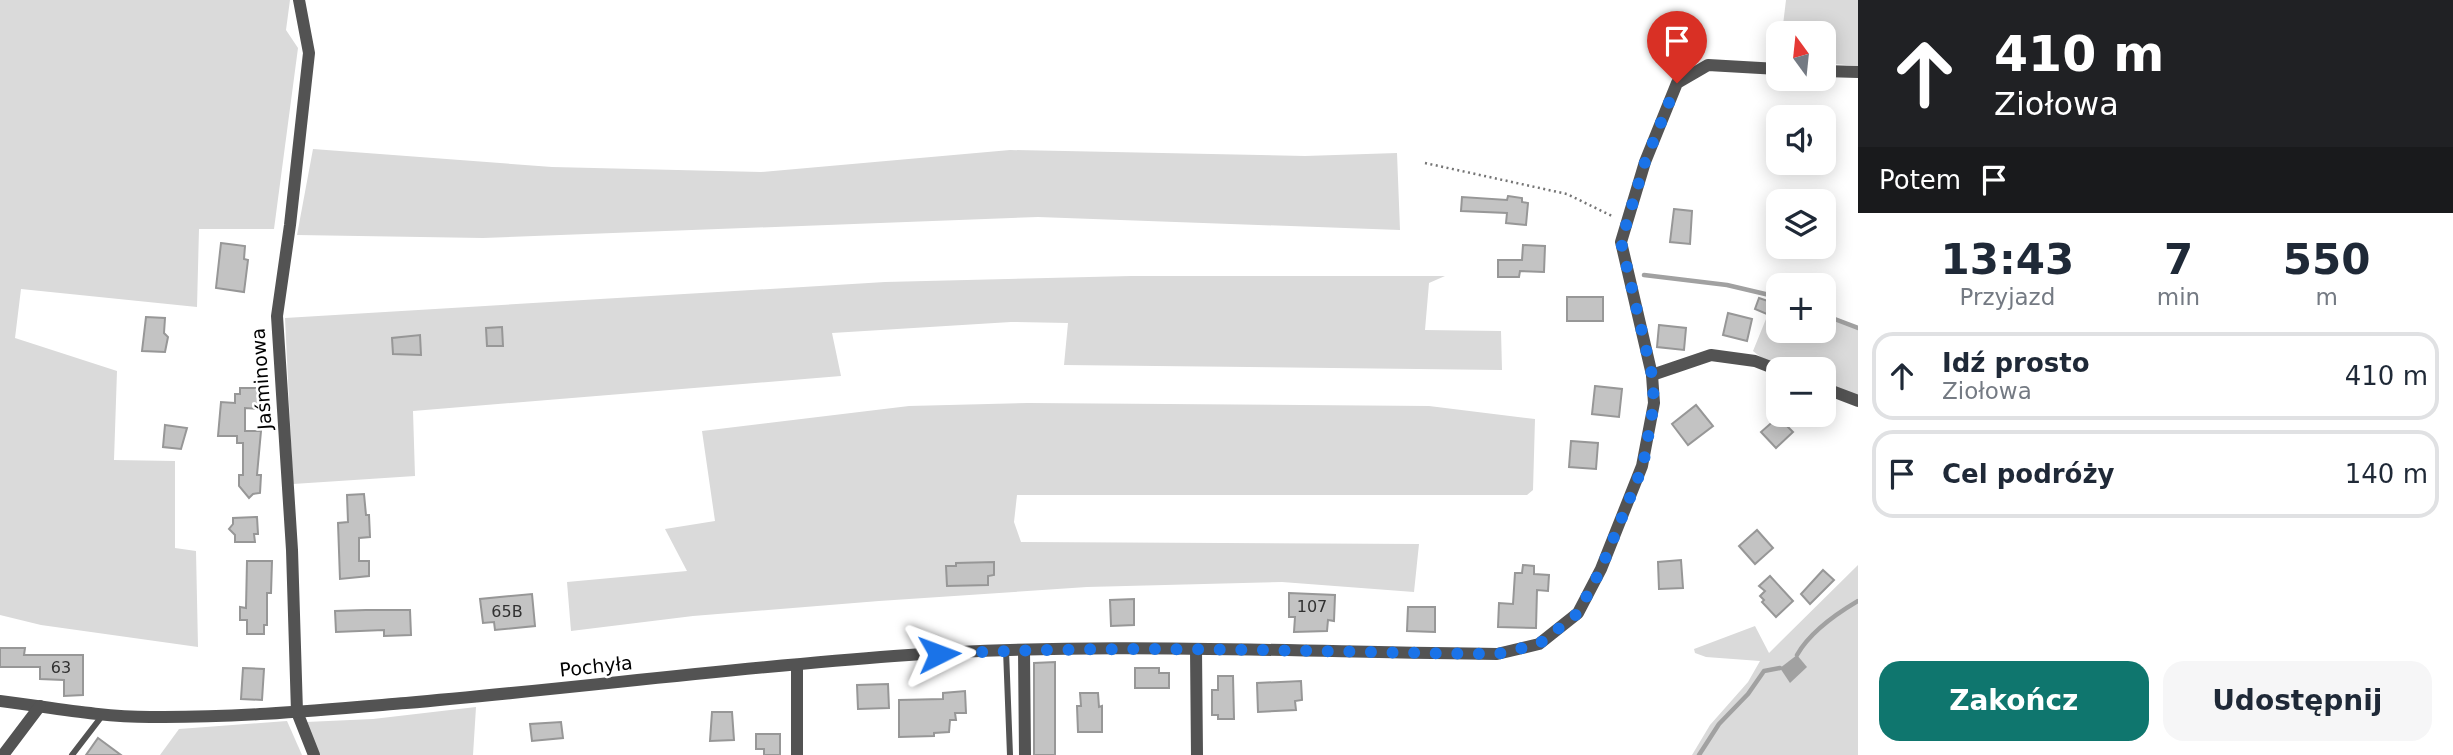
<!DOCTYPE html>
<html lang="pl">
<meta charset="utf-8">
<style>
body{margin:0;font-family:"DejaVu Sans",sans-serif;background:#f6f6f7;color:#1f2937;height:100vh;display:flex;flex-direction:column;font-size:26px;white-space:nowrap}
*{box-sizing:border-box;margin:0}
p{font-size:23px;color:#747a83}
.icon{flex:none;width:38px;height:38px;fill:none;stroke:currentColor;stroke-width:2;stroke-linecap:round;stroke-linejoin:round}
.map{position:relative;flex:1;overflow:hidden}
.panel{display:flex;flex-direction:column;background:#fff;width:595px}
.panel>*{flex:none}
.banner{background:#202124;color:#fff;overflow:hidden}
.needle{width:46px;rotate:345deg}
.fabs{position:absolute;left:1766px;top:21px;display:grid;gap:14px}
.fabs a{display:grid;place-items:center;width:70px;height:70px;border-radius:14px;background:#fff;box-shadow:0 4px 18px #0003;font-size:35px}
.pin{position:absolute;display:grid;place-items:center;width:60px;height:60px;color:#fff;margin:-72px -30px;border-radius:50% 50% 50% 0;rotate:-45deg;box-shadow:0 0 7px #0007}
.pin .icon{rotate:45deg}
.me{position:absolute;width:77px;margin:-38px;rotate:87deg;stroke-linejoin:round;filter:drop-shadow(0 0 5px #0008)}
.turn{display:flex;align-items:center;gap:24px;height:147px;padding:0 21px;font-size:32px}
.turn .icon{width:91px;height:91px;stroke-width:2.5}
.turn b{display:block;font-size:49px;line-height:60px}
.then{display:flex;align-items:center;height:66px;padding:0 21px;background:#0003;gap:14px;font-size:26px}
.eta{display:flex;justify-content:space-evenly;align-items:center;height:119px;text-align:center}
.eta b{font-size:42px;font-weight:700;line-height:49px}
.button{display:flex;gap:14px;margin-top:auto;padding:14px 21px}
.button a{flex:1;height:80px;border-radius:21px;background:#0f766e;color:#fff;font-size:28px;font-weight:700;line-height:80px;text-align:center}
.button a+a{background:#f6f6f7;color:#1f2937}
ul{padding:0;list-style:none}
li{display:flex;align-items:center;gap:21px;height:88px;margin:0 14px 10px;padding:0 7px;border:4px solid #e0e1e3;border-radius:21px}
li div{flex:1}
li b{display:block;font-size:26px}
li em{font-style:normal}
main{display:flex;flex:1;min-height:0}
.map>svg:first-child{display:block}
.green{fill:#dadada}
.water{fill:#a1a1a1}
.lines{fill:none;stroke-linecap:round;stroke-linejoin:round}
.stream{stroke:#a1a1a1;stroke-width:4.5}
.building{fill:#c3c3c3;stroke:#979797;stroke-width:2}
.path{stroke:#757575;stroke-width:2.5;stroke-dasharray:2 3.5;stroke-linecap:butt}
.lane{stroke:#535353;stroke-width:6}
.street{stroke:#535353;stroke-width:12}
.route{stroke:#1a73e8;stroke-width:12;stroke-dasharray:0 21.6}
.labels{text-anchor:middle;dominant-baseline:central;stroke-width:5;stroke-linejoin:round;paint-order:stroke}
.number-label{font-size:16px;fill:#313131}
.street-label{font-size:19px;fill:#000;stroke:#fff}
</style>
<main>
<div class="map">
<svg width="1858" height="755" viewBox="0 0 1858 755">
<rect width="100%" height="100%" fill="#fff"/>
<!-- green -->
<g class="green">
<polygon points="0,0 290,0 286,30 298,48 274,229 199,229 197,307 21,289 15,338 117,371 114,460 175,461 175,548 196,551 198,647 41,625 0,615"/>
<polygon points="1786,0 1858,0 1858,66 1824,63 1824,33 1782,33"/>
<polygon points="313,149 552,167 761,172 1010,150 1305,156 1397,153 1400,230 1038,217 483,238 297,235"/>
<polygon points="1131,276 1445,276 1429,283 1425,330 1501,331 1502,370 1064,365 1068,323 1011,322 832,333 841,376 413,411 415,476 293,484 285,318 885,282"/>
<path d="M1777 292 1778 331H1824V312L1858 327V396L1824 383V369C1796 369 1775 370 1753 351Z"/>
<polygon points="1028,403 1429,406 1535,419 1533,490 1527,495 1017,495 1014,522 1021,542 1419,544 1414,592 1282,582 1087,587 879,601 693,616 571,631 567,582 687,571 665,529 715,521 702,431 909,406"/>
<polygon points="1858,565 1858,755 1692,755 1710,725 1748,682 1760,661 1706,657 1695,653 1694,649 1755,626 1769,653"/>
<polygon points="476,707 473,755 320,755 306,722 373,719"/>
<polygon points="287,721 302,755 160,755 179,729"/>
</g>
<!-- water -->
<polygon class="water" points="1797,655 1807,667 1790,683 1780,668"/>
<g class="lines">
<!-- stream -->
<g class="stream">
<polyline points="1644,275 1727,285 1778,297"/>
<polyline points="1824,315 1858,328"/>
<path d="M1797 655C1810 632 1836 614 1858 601"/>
<polyline points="1699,755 1719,724 1748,694 1764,671 1780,668"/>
</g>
</g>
<!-- building -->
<g class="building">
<polygon points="1508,196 1522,198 1522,202 1528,203 1526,225 1506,223 1507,213 1461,211 1462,197 1507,200"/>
<polygon points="1674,209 1692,211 1690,244 1670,242"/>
<polygon points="221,243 245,246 244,259 248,260 244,292 216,288"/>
<polygon points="1523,245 1545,246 1544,272 1520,271 1519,277 1498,277 1498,260 1522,260"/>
<rect x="1567" y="297" width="36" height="24"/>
<polygon points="1759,298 1774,303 1769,315 1755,309"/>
<polygon points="1728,313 1752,319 1747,341 1723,335"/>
<polygon points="146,317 165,318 164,333 168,337 165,352 142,351"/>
<polygon points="1659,325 1686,328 1684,350 1657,347"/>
<polygon points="502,327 503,346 487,346 486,328"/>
<polygon points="420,335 421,355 393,354 392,338"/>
<polygon points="1595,386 1622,389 1619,417 1592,414"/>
<polygon points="240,388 261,388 260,409 245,408 245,431 261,431 257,475 261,475 260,493 253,494 249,498 239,486 239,475 243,475 243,443 237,443 237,436 218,436 221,402 235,403 235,394 240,394"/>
<polygon points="1696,405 1713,426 1688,445 1672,424"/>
<polygon points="1778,417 1793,432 1776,448 1761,432"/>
<polygon points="165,425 187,428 181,449 163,447"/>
<polygon points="1571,441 1598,443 1596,469 1569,467"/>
<polygon points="364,494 366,515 369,515 370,537 359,538 359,561 369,561 369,576 340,579 338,523 348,522 347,495"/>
<polygon points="257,517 258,534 254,534 255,542 235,542 235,535 229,529 233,524 233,518"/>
<polygon points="1757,530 1773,548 1755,564 1739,546"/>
<polygon points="1681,560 1683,588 1659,589 1658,562"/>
<polygon points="247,561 272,561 271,593 267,593 267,625 264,625 264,634 247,634 247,620 240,620 240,607 246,608"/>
<polygon points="994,562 994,575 988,576 988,585 947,586 946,566 956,566 956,563"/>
<polygon points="1523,565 1534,566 1534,574 1549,575 1548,591 1537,590 1536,628 1498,627 1499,603 1513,604 1515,573 1522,573"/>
<polygon points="1823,570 1834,580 1810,604 1801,594"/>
<polygon points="1770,576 1793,601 1776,617 1762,602 1764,600 1760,596 1765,591 1759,586"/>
<polygon points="1289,593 1335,595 1334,621 1328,620 1327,631 1294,632 1295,617 1289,617"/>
<polygon points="532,594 535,626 495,630 494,622 483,623 480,599"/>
<polygon points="1134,599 1134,625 1111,626 1110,600"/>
<polygon points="1408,607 1435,607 1435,632 1407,631"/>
<polygon points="366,610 410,610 411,635 384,636 384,630 336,632 335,611"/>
<polygon points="0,648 25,648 24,655 83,655 83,695 64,696 64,680 40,679 40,667 0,667"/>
<polygon points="1055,662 1055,755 1034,755 1034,663"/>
<polygon points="243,668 264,669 262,700 241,699"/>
<polygon points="1135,668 1159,668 1159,673 1169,673 1169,688 1135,688"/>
<polygon points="1218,676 1233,676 1234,719 1218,719 1218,715 1212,715 1212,690 1218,690"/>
<polygon points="1301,681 1302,700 1295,701 1296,710 1258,712 1257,683"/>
<polygon points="888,684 889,708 858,709 857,685"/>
<polygon points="965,691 966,713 955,713 956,720 950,720 949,732 934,733 934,736 899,737 899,700 943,699 943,693"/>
<polygon points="1080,693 1098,693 1099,707 1102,706 1102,732 1078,732 1077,706 1081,706"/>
<polygon points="712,712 732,712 734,740 710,741"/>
<polygon points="561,722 563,738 532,741 530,724"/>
<polygon points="756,734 780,734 780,755 764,755 764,749 756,749"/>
<polygon points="98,738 121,755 86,755"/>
</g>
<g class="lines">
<!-- path -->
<polyline class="path" points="1425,163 1567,194 1614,217"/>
<!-- lane -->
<g class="lane">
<polyline points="1006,650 1010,755"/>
<polyline points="72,755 102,716"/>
</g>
<!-- street -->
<g class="street">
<polyline points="299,0 309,53 290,225 277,316 292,550 297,712 314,755"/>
<polyline points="1824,71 1858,72"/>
<polyline points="1652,375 1711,355 1755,361 1778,370"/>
<polyline points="1824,388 1858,401"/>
<polyline points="1196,649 1197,755"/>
<polyline points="1024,650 1025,755"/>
<polyline points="797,666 797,755"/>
<path d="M0 701C49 707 100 717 150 717 235 718 321 710 406 703 568 689 731 668 894 656 1094 641 1296 652 1497 654L1539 644 1578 613 1601 569 1642 466 1654 403 1652 375 1621 242 1645 162 1677 83 1708 65 1778 69"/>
<polyline points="3,755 40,706"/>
</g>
</g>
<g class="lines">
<!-- route -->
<path class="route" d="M939 654C1124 644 1311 652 1497 654L1539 644 1578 613 1601 569 1643 466 1654 403 1652 375 1621 242 1645 162 1677 83"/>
</g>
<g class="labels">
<!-- number labels -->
<g class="number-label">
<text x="1312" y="606">107</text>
<text x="507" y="611">65B</text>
<text x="61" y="667">63</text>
</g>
<!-- street labels -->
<g class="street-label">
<text transform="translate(261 379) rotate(-94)">Jaśminowa</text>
<text transform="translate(596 666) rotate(-6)">Pochyła</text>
</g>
</g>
</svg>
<div class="fabs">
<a><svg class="needle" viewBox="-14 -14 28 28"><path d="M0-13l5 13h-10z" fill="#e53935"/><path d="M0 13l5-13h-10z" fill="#747a83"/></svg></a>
<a><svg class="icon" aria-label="sound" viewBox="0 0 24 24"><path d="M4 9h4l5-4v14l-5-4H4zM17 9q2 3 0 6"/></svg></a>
<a><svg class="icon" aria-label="layers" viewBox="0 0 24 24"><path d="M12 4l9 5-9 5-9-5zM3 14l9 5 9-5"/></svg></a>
<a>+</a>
<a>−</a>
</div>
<div class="pin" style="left:1677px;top:83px;background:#d93025"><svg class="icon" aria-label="arrive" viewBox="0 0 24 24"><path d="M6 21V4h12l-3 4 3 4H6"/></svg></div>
<svg class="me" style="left:939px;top:654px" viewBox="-20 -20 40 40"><path d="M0-17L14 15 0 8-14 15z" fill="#1a73e8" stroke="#fff" stroke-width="4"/></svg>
</div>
<section class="panel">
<div class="banner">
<div class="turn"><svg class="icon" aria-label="ahead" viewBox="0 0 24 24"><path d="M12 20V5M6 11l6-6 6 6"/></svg><div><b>410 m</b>Ziołowa</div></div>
<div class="then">Potem<svg class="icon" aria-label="arrive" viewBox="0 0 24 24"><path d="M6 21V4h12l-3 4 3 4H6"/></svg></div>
</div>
<div class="eta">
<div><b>13:43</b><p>Przyjazd</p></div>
<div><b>7</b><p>min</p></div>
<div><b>550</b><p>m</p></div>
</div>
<ul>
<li><svg class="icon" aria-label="ahead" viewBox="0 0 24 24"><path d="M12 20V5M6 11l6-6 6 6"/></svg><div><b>Idź prosto</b><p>Ziołowa</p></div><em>410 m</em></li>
<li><svg class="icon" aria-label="arrive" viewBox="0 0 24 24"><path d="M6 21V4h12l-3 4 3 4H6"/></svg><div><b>Cel podróży</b></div><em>140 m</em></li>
</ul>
<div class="button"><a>Zakończ</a><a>Udostępnij</a></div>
</section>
</main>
